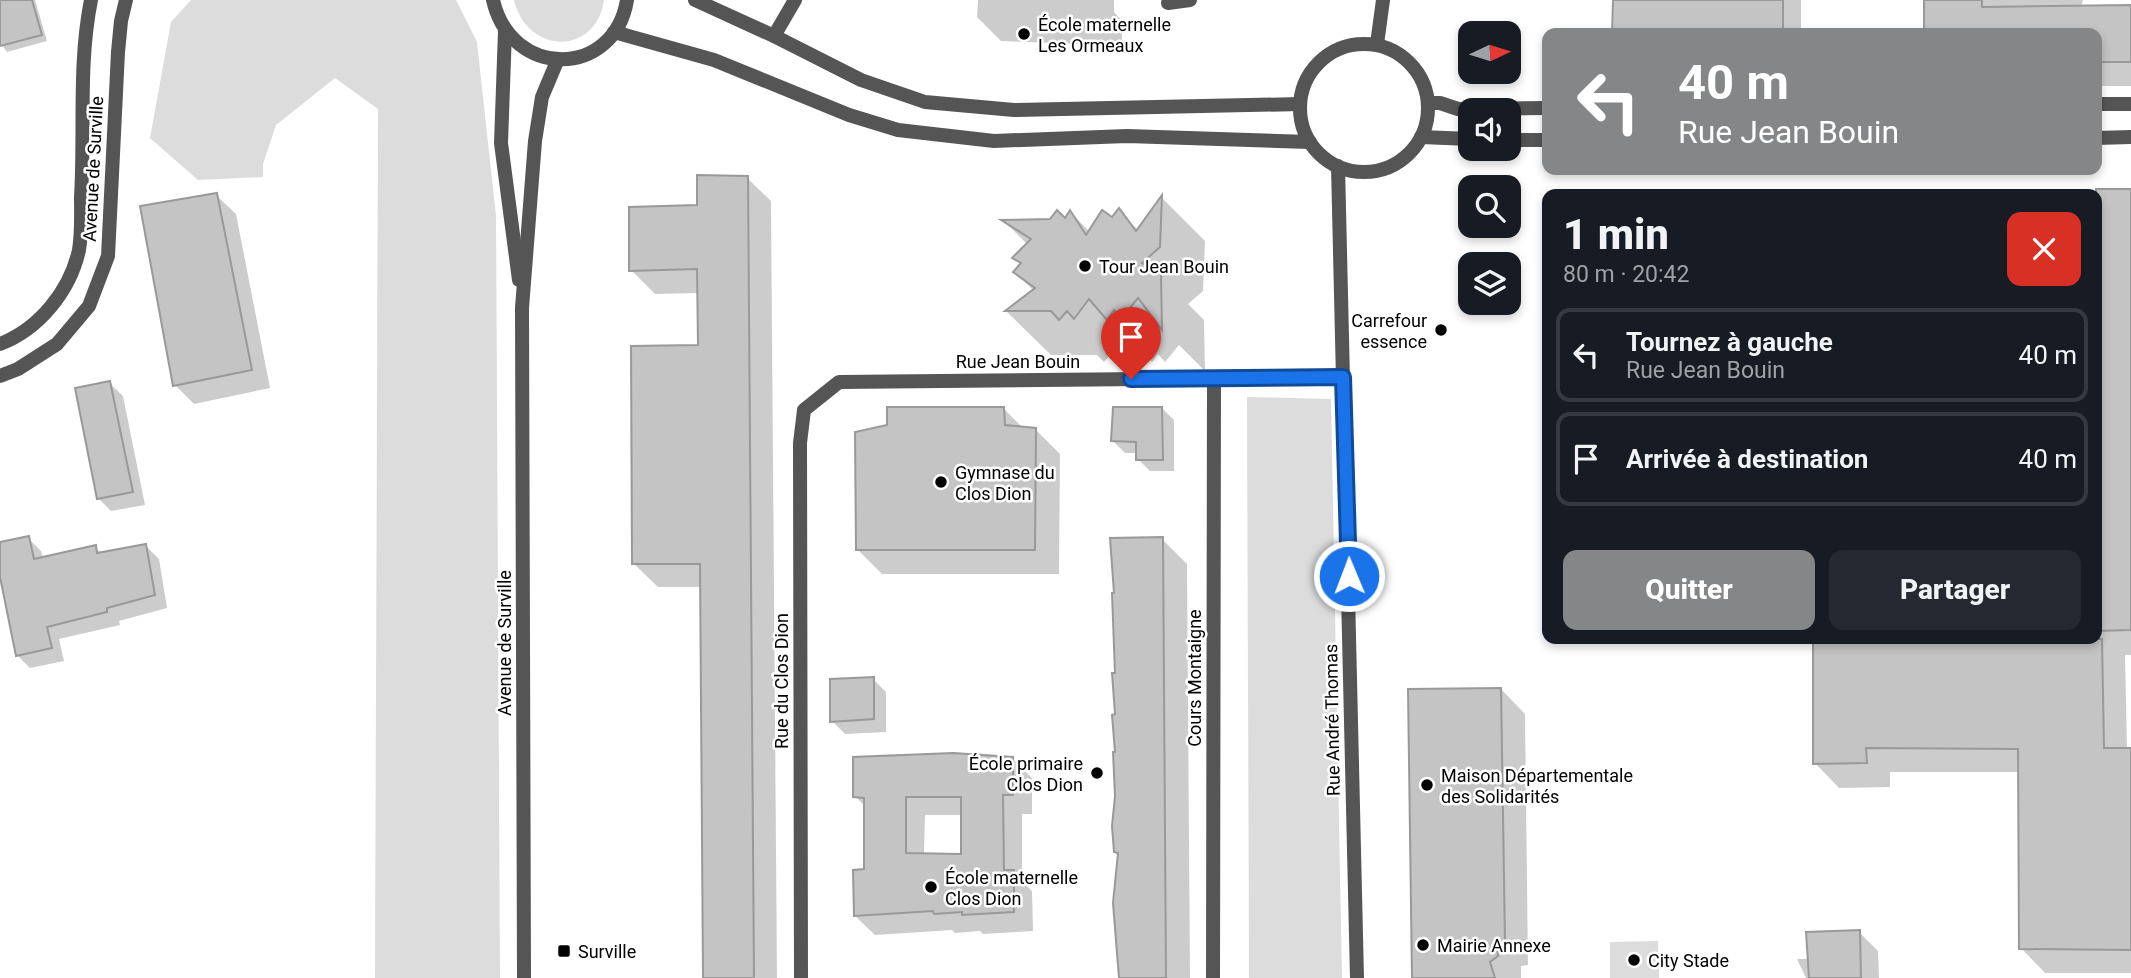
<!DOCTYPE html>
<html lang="fr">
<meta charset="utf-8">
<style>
body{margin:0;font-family:Roboto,sans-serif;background:#242831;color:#f1f3f6;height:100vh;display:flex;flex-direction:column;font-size:26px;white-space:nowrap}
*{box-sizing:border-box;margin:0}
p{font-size:23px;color:#9ea1a6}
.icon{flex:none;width:38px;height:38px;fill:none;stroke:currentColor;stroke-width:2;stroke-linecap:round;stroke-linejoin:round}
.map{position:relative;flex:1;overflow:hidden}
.sheet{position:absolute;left:1542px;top:189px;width:560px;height:455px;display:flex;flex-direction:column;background:#171b24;border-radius:14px;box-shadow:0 4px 10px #0003}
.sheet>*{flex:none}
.banner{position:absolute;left:1542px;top:28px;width:560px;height:147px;border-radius:14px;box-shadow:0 4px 10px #0003;background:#858687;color:#fff;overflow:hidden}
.needle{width:46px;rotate:86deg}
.tools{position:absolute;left:1458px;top:21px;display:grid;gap:14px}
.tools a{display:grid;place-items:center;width:63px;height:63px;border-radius:14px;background:#171b24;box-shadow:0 4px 10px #0003;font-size:35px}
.pin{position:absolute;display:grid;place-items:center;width:60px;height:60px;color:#fff;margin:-72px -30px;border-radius:50% 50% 50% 0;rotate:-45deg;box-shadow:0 0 7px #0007}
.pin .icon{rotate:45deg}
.me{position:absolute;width:77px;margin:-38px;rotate:359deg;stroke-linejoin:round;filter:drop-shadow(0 0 5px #0008)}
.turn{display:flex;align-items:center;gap:24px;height:147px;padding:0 21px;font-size:32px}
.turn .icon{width:91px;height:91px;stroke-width:2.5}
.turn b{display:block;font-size:49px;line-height:60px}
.round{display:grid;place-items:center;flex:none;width:74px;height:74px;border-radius:14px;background:#242831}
.head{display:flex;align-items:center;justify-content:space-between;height:119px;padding:0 21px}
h1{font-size:42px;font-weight:800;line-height:52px}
.primary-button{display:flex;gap:14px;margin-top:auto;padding:14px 21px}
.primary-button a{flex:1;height:80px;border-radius:14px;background:#858687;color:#fff;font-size:28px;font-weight:800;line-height:80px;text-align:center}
.primary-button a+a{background:#242831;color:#f1f3f6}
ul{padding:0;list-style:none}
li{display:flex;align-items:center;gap:21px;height:94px;margin:0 14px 10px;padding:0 7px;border:4px solid #363941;border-radius:14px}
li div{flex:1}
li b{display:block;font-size:26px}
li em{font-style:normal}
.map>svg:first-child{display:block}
.green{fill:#dcdcdc}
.shadow{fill:#0003;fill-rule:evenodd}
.building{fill:#c4c4c4;stroke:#999;stroke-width:2;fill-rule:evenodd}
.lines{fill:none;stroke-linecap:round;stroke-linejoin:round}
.minor{stroke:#555;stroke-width:14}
.tertiary{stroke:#555;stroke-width:14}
.route-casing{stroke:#114b97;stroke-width:18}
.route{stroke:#1a73e8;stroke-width:12}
.poi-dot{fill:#000;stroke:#fff;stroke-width:2.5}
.labels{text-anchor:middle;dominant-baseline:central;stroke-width:5;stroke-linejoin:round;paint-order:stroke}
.poi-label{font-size:18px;fill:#000;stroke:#fff;text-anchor:start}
.street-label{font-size:18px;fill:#000;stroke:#fff}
</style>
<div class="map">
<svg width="2131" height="978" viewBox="0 0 2131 978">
<rect width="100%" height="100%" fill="#fff"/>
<!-- green -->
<g class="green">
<polygon points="191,0 456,0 477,42 496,216 500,978 375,978 378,109 335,78 276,125 263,164 263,177 198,180 150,138 171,22"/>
<path d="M514 0H604C596 56 527 55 514 0Z"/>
<polygon points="1247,397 1331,399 1342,978 1249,978"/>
<polygon points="1658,941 1659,978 1610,978 1610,942"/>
</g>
<!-- shadow -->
<g class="shadow">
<polygon points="0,0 35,0 47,41 7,52 0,43"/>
<polygon points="978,0 1114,0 1114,12 1122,21 1122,46 1001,41 977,17"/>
<polygon points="1615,0 1801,0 1801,33 1614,33"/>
<polygon points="1926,0 2083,0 2081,7 2131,7 2131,86 2096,86 2096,33 1926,33"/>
<polygon points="747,178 771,201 777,978 705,978 701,587 658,587 634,564 700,347 699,293 655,294 631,270 699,206"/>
<polygon points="1844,191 2131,191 2131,655 2125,655 2127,750 2131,750 2131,973 2045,973 2021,948 2020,772 1890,772 1890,787 1839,788 1815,763 1815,639 2096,639 2096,194 1844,194"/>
<polygon points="216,195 236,214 270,388 194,404 175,385"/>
<polygon points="1162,198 1205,241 1203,291 1188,304 1204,320 1205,371 1179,345 1165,362 1158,354 1152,362 1133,343 1119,362 1111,354 1104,362 1097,355 1051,355 1007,312 1034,291 1015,272 1022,265 1015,258 1028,245 1005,222 1066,221 1071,213 1090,232 1112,220 1119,211 1139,231"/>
<polygon points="109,383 123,396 145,505 111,511 98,498"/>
<polygon points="1162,408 1174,420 1174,471 1150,471 1138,459 1138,453 1125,453 1113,441"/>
<polygon points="1004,409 1023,428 1035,429 1060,454 1059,574 882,574 857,549"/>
<polygon points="28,538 41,551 43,558 95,547 102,554 146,546 159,559 167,608 119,621 120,625 59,639 64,661 30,668 17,655 0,569 0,543"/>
<polygon points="1162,539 1187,564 1190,978 1120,978 1119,855 1115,852 1117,675"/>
<polygon points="873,679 886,692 886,732 845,734 832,721"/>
<polygon points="1501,689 1525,714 1528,965 1521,966 1521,978 1414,978"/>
<path d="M1012 758 1032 778V814H1022V881L1032 891 1033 931 983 934 980 931 955 933 952 930 875 935 855 916 866 871V807L855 796ZM925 815H963L962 856 924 855Z"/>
<polygon points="1859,932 1878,951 1879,978 1806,978 1797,959 1810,959"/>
</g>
<!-- building -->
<g class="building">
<polygon points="0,0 32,0 42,35 0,46"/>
<polygon points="1613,0 1783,0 1783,33 1612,33"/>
<polygon points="1924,0 1982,0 1982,7 2131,5 2131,62 2096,62 2096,33 1924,33"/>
<polygon points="697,175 748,176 754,978 703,978 700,564 632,564 631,346 698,345 697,269 629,271 629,207 697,205"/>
<polygon points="2096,189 2131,189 2131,630 2096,631"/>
<polygon points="217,193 252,370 173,386 140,206"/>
<polygon points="1162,195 1160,247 1142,263 1161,274 1162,330 1138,298 1121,319 1114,310 1107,320 1089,299 1074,319 1067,311 1059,320 1051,311 1005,311 1035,288 1013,272 1021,263 1012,258 1031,239 1001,220 1050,219 1057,210 1065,218 1070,210 1086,235 1102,210 1112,217 1119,208 1136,231"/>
<polygon points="110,381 133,492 97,499 75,388"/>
<polygon points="887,407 1004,407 1005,425 1036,428 1035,550 856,550 855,432 887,425"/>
<polygon points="1113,407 1162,407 1163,460 1136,460 1136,442 1111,441"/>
<polygon points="29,536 34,559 96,545 97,553 146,544 155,595 107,608 107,612 47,627 52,648 16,656 0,577 0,542"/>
<polygon points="1163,537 1166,978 1119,978 1113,903 1118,853 1114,852 1112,826 1115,796 1113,752 1115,752 1112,715 1115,714 1112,673 1115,673 1112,593 1114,593 1110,538"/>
<polygon points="1813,639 2102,639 2104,748 2131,748 2131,950 2019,949 2018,749 1866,748 1867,763 1813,764"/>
<polygon points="874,677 874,719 830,722 830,679"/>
<polygon points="1501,688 1505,942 1497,942 1498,956 1490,962 1495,978 1412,978 1408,689"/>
<path d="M953 753 1013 757V795H1003L1004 870H1014V912L962 915V912L934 914 933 911 854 916 853 870 864 869V798L853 797V757ZM906 797H961V854L906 853Z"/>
<polygon points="1860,930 1861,978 1809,978 1806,932"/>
</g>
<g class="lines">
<!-- minor -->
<g class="minor">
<polyline points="1168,3 1190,0"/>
<polyline points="774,36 795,0"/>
<polyline points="1377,44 1383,0"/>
<polyline points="1338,166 1357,978"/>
<polyline points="801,978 800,443 804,410 839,382 1343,377"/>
<polyline points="1213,978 1214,378"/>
</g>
<!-- tertiary -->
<g class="tertiary">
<path d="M493 0C511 79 614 79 627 0"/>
<polyline points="695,0 774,36 861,80 925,102 1014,110 1300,104"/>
<polyline points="505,31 501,143 519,280"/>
<polyline points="614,32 714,60 849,115 898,130 994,141 1127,136 1310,142"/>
<circle cx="1364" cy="108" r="64"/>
<polyline points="1429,103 1440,103 1458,109 1547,108"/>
<polyline points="2096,104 2131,104"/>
<polyline points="1421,137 1470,139"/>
<polyline points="2096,138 2131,137"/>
<polyline points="1508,140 1547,140"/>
<path d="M0 344C39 329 70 291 79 250 82 233 81 214 81 197 85 131 78 65 91 0"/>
<polyline points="0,376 18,369 57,344 89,306 108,256 118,52 121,21 126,0"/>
<polyline points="524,978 522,308 535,141 542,97 558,59"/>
</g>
</g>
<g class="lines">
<!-- route casing -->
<g class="route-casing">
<polyline id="route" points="1131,379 1343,377 1349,576"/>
</g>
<!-- route -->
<use href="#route" class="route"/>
</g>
<!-- markers -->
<g class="poi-dot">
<circle cx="1024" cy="34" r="7"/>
<circle cx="1085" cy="266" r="7"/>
<circle cx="1441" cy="330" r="7"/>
<circle cx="941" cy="482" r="7"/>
<circle cx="1097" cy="773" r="7"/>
<circle cx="1427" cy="785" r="7"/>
<circle cx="931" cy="887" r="7"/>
<circle cx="1423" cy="945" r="7"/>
<rect x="557" y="944" width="14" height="14" rx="3.5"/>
<circle cx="1634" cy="960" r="7"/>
</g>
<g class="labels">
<!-- poi labels -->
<g class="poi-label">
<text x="1038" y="24">École maternelle<tspan x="1038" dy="21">Les Ormeaux</tspan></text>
<text x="1099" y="266">Tour Jean Bouin</text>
<text x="1427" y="320" text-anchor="end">Carrefour<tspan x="1427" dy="21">essence</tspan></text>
<text x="955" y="472">Gymnase du<tspan x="955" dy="21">Clos Dion</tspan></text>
<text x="1083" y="763" text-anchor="end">École primaire<tspan x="1083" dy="21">Clos Dion</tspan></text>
<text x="1441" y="775">Maison Départementale<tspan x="1441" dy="21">des Solidarités</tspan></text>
<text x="945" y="877">École maternelle<tspan x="945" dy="21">Clos Dion</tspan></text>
<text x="1437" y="945">Mairie Annexe</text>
<text x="578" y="951">Surville</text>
<text x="1648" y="960">City Stade</text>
</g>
<!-- street labels -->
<g class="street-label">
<text transform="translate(93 169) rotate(-87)">Avenue de Surville</text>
<text x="1018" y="361">Rue Jean Bouin</text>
<text transform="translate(504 643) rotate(-90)">Avenue de Surville</text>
<text transform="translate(1194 678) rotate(-90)">Cours Montaigne</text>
<text transform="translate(781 681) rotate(-90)">Rue du Clos Dion</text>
<text transform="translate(1332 720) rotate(-91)">Rue André Thomas</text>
</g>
</g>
</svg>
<div class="tools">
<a><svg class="needle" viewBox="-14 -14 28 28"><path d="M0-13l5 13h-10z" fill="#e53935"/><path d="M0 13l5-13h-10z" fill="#9ea1a6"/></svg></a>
<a><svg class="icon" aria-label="sound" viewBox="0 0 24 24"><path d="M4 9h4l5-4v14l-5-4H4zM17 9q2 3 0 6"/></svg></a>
<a><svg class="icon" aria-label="search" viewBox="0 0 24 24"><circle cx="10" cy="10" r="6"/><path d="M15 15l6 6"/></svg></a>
<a><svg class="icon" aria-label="layers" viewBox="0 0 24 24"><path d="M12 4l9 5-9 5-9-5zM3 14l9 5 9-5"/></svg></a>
</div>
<div class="pin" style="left:1131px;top:379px;background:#d93025"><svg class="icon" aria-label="arrive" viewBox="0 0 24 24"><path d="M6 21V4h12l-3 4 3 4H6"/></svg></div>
<svg class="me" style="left:1349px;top:576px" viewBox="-20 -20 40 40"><circle r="17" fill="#1a73e8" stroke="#fff" stroke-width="3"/><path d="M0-11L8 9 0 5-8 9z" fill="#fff"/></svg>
<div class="banner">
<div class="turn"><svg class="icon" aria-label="left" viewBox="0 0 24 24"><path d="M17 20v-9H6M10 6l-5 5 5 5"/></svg><div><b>40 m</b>Rue Jean Bouin</div></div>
</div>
<section class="sheet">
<div class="head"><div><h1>1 min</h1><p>80 m · 20:42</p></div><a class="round" style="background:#d93025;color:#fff"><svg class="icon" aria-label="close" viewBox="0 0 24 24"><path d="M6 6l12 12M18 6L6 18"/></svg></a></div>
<ul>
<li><svg class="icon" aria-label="left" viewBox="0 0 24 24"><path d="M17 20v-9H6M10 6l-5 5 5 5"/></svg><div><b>Tournez à gauche</b><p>Rue Jean Bouin</p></div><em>40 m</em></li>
<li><svg class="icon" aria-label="arrive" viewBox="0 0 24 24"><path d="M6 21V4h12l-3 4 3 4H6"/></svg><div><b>Arrivée à destination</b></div><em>40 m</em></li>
</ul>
<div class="primary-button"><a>Quitter</a><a>Partager</a></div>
</section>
</div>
